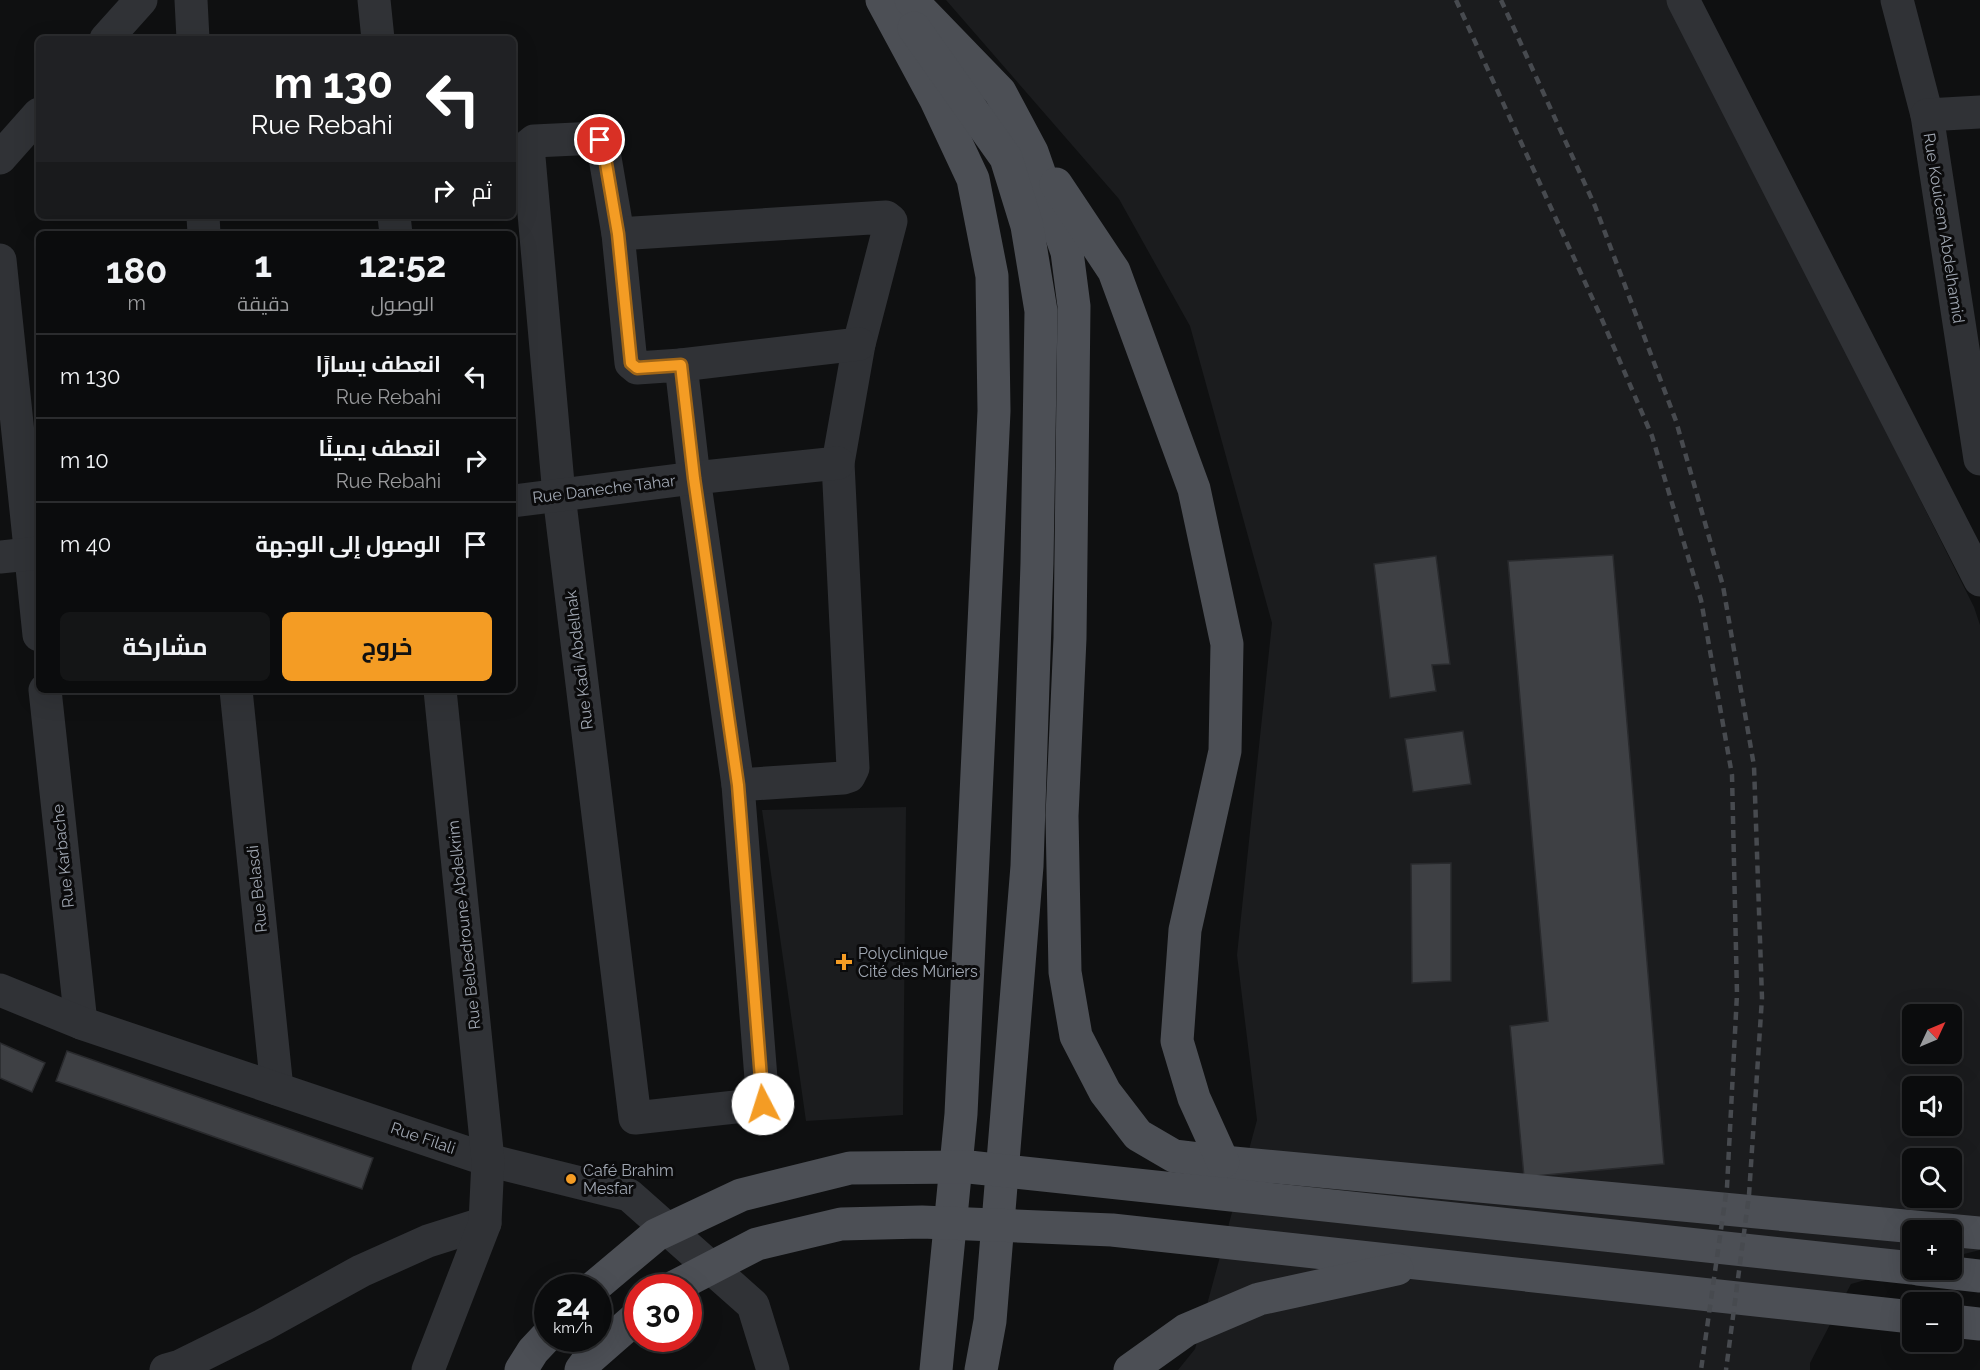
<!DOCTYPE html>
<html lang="ar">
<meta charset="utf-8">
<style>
body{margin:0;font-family:Raleway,Cairo,sans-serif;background:#141516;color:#f1f3f6;direction:rtl;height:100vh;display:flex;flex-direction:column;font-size:22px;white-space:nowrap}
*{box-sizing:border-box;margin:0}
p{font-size:20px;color:#9a9b9d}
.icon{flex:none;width:33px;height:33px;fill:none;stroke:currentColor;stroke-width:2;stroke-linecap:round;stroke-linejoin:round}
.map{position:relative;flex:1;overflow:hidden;direction:ltr}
.drawer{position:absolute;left:36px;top:231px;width:480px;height:462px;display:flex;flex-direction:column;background:#0b0c0d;border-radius:9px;box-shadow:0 6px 24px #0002,0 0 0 2px #2b2c2e;direction:rtl}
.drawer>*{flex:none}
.top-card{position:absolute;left:36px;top:36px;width:480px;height:183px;border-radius:9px;box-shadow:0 6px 24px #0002,0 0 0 2px #2b2c2e;direction:rtl;background:#202124;color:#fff;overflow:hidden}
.needle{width:39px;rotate:46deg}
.buttons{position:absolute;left:1902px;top:1004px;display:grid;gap:12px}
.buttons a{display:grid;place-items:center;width:60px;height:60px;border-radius:9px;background:#0b0c0d;box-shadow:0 6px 24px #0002,0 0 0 2px #2b2c2e;font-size:30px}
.speed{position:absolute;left:534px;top:1274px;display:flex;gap:12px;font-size:30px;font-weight:700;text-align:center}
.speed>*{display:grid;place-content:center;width:78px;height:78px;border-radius:50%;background:#0b0c0d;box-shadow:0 6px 24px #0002,0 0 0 2px #2b2c2e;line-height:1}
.speed small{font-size:15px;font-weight:400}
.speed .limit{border:9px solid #d22;background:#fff;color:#111}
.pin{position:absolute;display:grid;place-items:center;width:51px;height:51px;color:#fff;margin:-26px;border:3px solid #fff;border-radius:50%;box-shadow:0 2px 6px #0007}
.me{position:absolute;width:66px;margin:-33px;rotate:355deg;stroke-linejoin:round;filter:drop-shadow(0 0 4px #0008)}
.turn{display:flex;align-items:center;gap:21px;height:126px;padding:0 24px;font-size:27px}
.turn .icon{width:78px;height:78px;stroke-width:2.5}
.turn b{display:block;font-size:42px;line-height:51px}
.then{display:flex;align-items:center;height:57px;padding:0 24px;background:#0003;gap:12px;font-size:22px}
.eta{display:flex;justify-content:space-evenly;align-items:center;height:102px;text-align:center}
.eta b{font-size:36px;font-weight:700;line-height:42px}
.button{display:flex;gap:12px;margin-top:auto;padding:12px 24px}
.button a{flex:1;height:69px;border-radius:9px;background:#f49c24;color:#111;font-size:24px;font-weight:700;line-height:69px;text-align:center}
.button a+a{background:#141516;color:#f1f3f6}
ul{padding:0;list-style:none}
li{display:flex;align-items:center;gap:18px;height:84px;padding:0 24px;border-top:2px solid #2b2c2e}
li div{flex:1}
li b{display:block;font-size:22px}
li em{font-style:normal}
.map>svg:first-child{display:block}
.built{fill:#1b1c1e;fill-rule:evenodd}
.building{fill:#3e4044;stroke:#292a2d;stroke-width:1.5}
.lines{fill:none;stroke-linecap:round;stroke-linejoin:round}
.minor{stroke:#303236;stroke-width:33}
.major{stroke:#4c4f55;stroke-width:33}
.rail{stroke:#474a4f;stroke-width:4.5;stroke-dasharray:8 6;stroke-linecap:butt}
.route-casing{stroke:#9f6517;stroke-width:15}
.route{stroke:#f49c24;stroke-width:10}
.poi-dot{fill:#f49c24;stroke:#0b0b0c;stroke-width:2}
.labels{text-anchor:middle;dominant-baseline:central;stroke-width:6;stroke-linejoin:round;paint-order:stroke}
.street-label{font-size:16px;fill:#a0a7b2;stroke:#0b0b0c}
.poi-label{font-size:16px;fill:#a0a7b2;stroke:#0b0b0c;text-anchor:start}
</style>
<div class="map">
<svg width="1980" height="1370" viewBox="0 0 1980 1370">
<rect width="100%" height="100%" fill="#0f1011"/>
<!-- built -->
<g class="built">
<path d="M946 0H1670L1974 607 1980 625V1250L1952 1257V1230H1912V1267L1851 1284 1810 1363V1370H1178L1195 1349 1257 1120 1237 955 1272 623 1190 326 1119 199ZM1912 1014H1952V1053H1912ZM1912 1086H1952V1125H1912ZM1912 1158H1952V1197H1912Z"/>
<polygon points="906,807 903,1115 806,1121 762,810"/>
</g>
<!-- building -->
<g class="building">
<polygon points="1613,555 1664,1164 1524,1177 1510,1026 1548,1021 1508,561"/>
<polygon points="1436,556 1450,664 1432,665 1436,691 1390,698 1374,564"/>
<polygon points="1463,731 1471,784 1413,792 1405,739"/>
<polygon points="1451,863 1451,981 1412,983 1411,864"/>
<polygon points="0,1043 45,1063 32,1092 0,1078"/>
<polygon points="67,1051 373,1158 362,1189 56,1081"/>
</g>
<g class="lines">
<!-- minor -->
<g class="minor">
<polyline points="191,0 193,39"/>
<polyline points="374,0 378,39"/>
<polyline points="1683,0 1980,580"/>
<polyline points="1897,0 1927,115 1980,459"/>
<polyline points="106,39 141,0"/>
<polyline points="1927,115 1980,112"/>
<polygon points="597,138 603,146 618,234 631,363 637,368 681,365 694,478 738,785 763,1104 635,1118 559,495 528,146 534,141"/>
<polyline points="0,158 39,114"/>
<polyline points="203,216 204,234"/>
<polyline points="394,216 396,234"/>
<polyline points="618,234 886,217 891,221 859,344 838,463 853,768 849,776 843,778 738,785"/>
<polyline points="0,260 39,635"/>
<polyline points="681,365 859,344"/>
<polyline points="513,501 694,478 838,463"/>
<polyline points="0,557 39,553"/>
<polyline points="45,690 81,1023"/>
<polyline points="236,690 277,1089"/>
<polyline points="0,990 81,1023 488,1160 629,1195 753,1305 773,1370"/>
<polyline points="166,1370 180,1366 263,1325 361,1271 428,1241 485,1223"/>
<polyline points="428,1370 485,1223 488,1160 440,690"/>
</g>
<!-- major -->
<g class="major">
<polyline points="882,0 936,100 973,179 992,276 994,411 961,1114 936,1370"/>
<polyline points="911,0 1000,92 1032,152 1067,252 1074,306 1070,638 1062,816 1065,972 1076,1036 1105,1092 1138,1135 1174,1156 1223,1162 1980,1233"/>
<polyline points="914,28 1006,158 1027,226 1041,311 1037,563 1027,866 990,1321 981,1370"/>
<polyline points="1056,184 1114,271 1194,489 1227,644 1225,751 1185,930 1177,1041 1194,1098 1223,1162"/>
<polyline points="1918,1269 1980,1276"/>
<polyline points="594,1287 656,1235 741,1195 850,1168 969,1167 1912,1268"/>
<polyline points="674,1287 757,1244 841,1224 922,1222 1112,1230 1912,1317"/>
<polyline points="1952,1321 1980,1324"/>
<polyline points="521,1370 533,1351 548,1335"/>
<polyline points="581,1370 589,1359 638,1316"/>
<polyline points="1130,1370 1186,1330 1259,1299 1397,1269"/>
</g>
<!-- rail -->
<g class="rail">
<polyline points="1456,0 1600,315 1652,436 1701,600 1732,775 1737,994 1727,1187 1701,1370"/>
<polyline points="1501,0 1595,206 1676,421 1723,586 1754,766 1762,998 1749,1195 1726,1370"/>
</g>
</g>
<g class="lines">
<!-- route casing -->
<g class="route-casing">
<polyline id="route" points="600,140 603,146 618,234 631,363 637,368 681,365 694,478 738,785 763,1104"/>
</g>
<!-- route -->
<use href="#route" class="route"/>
</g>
<!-- markers -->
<g class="poi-dot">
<path d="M841 953h6v6h6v6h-6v6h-6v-6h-6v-6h6z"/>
<circle cx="571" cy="1179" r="6"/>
</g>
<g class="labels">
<!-- street labels -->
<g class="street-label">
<text transform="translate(1944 228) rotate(81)">Rue Kouicem Abdelhamid</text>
<text transform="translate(604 489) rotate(-7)">Rue Daneche Tahar</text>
<text transform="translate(579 660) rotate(-97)">Rue Kadi Abdelhak</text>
<text transform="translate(63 856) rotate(-96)">Rue Karbache</text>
<text transform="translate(257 889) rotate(-96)">Rue Belasdi</text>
<text transform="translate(464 925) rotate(-96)">Rue Belbedroune Abdelkrim</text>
<text transform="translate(423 1138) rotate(19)">Rue Filali</text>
</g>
<!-- poi labels -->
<g class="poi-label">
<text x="858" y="953">Polyclinique<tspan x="858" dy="18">Cité des Mûriers</tspan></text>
<text x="583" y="1170">Café Brahim<tspan x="583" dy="18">Mesfar</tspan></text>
</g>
</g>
</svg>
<div class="buttons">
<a><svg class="needle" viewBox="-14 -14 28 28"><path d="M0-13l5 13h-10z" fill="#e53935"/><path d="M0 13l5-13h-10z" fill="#9a9b9d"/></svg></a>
<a><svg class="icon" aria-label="sound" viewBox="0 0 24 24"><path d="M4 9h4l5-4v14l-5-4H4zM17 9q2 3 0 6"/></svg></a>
<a><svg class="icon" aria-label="search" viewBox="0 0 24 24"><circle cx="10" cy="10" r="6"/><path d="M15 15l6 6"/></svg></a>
<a>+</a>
<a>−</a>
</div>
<div class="speed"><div>24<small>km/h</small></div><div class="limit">30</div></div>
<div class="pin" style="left:600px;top:140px;background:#d93025"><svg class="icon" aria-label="arrive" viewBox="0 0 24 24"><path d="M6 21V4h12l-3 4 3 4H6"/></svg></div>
<svg class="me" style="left:763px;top:1104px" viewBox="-20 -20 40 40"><circle r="19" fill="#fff"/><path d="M0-13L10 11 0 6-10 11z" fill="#f49c24"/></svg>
<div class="top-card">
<div class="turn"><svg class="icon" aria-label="left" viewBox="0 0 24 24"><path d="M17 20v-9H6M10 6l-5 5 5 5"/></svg><div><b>130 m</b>Rue Rebahi</div></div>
<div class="then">ثم<svg class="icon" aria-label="right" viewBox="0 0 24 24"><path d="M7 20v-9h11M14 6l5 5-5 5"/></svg></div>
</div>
<section class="drawer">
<div class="eta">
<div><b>12:52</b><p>الوصول</p></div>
<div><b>1</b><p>دقيقة</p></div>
<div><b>180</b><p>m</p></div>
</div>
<ul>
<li><svg class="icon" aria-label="left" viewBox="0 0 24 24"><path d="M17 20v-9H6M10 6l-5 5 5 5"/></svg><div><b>انعطف يسارًا</b><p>Rue Rebahi</p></div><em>130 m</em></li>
<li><svg class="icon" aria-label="right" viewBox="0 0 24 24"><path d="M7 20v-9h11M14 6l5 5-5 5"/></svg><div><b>انعطف يمينًا</b><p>Rue Rebahi</p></div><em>10 m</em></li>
<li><svg class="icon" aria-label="arrive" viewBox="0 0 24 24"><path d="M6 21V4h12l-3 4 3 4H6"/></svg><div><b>الوصول إلى الوجهة</b></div><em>40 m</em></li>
</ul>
<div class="button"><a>خروج</a><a>مشاركة</a></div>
</section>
</div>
